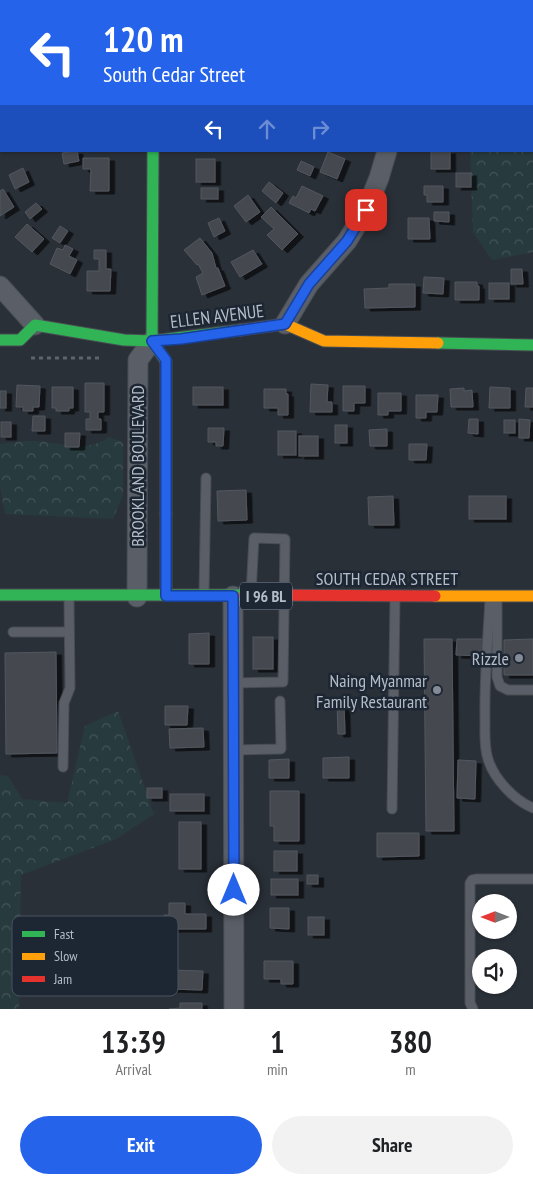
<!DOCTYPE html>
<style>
body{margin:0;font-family:"PT Sans Narrow",sans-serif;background:#f2f2f2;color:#202124;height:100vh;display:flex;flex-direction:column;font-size:19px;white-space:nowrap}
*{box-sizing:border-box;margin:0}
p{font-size:16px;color:#757577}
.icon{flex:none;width:28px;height:28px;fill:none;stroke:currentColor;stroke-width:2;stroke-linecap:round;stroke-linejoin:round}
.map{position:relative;height:1009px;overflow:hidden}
.drawer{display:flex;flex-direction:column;background:#fff;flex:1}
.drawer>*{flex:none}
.hud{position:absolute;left:0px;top:0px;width:534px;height:152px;box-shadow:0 1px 4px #0004;background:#2563eb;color:#fff;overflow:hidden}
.needle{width:32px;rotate:270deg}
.controls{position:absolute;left:472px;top:894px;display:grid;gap:10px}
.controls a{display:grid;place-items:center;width:45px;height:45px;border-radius:50%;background:#fff;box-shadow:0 1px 4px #0004;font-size:25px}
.pin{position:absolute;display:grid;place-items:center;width:42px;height:42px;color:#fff;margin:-21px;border-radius:10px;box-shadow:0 2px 8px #0006}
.me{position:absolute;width:55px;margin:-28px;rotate:0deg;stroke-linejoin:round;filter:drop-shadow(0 0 4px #0008)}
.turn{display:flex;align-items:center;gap:18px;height:105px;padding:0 20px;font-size:22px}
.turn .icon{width:65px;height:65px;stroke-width:2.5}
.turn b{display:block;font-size:35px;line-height:42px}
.lanes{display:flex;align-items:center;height:48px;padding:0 20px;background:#0003;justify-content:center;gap:25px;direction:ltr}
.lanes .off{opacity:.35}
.eta{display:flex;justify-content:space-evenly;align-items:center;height:85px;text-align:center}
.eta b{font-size:30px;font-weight:600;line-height:35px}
.cta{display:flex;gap:10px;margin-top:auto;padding:10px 20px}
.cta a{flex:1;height:58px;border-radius:30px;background:#2563eb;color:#fff;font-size:20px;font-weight:600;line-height:58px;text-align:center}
.cta a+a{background:#f2f2f2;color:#202124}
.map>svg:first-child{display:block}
.forest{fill:url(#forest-crowns)}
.building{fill:#444950;stroke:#52575f;filter:url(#shadow)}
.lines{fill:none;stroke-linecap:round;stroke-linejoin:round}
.lane-casing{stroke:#484c53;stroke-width:11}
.street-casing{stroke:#484c53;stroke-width:21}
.fast-casing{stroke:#484c53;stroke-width:13}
.slow-casing{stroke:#484c53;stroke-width:13}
.jam-casing{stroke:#484c53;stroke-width:13}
.path{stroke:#5d636a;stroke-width:3;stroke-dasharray:4 4;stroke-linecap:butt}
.lane{stroke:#5a5e66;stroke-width:9}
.street{stroke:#5a5e66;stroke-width:19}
.fast{stroke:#30b455;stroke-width:11}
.slow{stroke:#ff9f0a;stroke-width:11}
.jam{stroke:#e5322d;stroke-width:11}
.route-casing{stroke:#184099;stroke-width:12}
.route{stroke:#2563eb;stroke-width:9}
.poi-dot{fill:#848b96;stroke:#1d2633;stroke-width:2}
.labels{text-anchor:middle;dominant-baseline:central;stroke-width:5;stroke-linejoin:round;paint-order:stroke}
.shield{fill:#1d2633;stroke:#878f9c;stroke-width:1}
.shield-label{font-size:16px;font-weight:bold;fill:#b4bcc9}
.street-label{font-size:18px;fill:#b4bcc9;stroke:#1d2633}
.poi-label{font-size:18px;fill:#b4bcc9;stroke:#1d2633;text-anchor:end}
.key{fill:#1d2633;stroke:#4a5360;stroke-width:1}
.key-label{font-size:14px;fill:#b4bcc9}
</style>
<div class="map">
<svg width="533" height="1009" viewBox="0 0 533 1009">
<defs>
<pattern id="forest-crowns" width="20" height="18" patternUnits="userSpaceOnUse" patternTransform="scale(1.25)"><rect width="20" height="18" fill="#273a3e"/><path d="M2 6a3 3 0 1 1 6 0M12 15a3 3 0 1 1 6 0" fill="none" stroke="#445559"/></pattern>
<filter id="shadow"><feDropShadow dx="5.5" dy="3" stdDeviation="0" flood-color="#0009"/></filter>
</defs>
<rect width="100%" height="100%" fill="#2a3038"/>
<!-- forest -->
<g class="forest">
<polygon points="473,0 533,0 533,252 492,260 473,232 470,151 532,151 532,1 473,1"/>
<path d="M109 437 123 442V495L113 519 5 514 0 488V444C10 443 21 441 32 441 60 441 83 455 109 437Z"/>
<polygon points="118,711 154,814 116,839 21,875 19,1009 0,1009 0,775 8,776 22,799 67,803 85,726"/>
</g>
<!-- building -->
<g class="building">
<polygon points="77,151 79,161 64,164 62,153"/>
<rect x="431" y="151" width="19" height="18"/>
<polygon points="328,152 345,159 337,179 320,172"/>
<polygon points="83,158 109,158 109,191 90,191 91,169 83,169"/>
<rect x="196" y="159" width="19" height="23"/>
<polygon points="301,161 314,167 310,176 297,170"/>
<polygon points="23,168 29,182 15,189 9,175"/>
<rect x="456" y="173" width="15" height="14"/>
<polygon points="269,182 283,193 276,203 262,191"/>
<polygon points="302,186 323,196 315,211 311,209 309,213 289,203 293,196 296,198"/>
<polygon points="424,186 443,186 443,202 427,202 427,195 424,195"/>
<rect x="201" y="188" width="17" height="11"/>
<polygon points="3,189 14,207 0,216 0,191"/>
<polygon points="248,195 260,212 246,222 234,206"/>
<polygon points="36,203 42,209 30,219 25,212"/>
<polygon points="271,207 298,234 282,250 267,235 274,229 261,217"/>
<polygon points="434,212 449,212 449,222 434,221"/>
<polygon points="219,218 225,231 214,237 208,223"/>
<polygon points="408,218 429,218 430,239 408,239"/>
<polygon points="27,224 44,239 32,252 15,237"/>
<polygon points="60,226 68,231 60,243 52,238"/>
<polygon points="200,238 212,253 216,268 218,268 225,286 202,295 196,277 203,273 198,264 197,265 184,250"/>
<polygon points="65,245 73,249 69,256 77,260 70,274 50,264 57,248 63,250"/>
<polygon points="94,250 106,250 106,269 111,269 110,291 87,291 87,271 99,271 99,259 94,259"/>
<polygon points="253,250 262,264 240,277 231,262"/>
<polygon points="511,269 522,269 523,284 511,284"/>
<polygon points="424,277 444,278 443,294 423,293"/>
<polygon points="455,282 477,282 477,286 479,286 479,300 455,300"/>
<rect x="489" y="283" width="20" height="16"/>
<polygon points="389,284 415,284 415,307 365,308 364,289 389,288"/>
<polygon points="85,383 104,383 104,412 98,412 98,419 101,419 101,430 86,430 86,419 90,419 90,412 85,412"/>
<polygon points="311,384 328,385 327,402 332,402 332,412 310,412"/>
<polygon points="17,385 40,386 39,407 33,407 33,411 23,411 23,407 16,407"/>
<polygon points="343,386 365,386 365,403 354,403 354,411 343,411"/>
<polygon points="52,387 73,387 73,408 69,408 69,411 56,411 56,408 52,408"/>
<rect x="193" y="387" width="30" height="18"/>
<polygon points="490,387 510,388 510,408 489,408"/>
<polygon points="464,388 464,391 472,390 473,407 451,407 450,389"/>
<polygon points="526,388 533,388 533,407 525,407"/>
<polygon points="264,389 286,389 286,394 288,394 288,415 278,415 278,408 264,408"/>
<rect x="0" y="391" width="6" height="17"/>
<polygon points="378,393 401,393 401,411 388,411 388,415 378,415"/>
<polygon points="416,395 438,395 437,412 426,412 426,418 416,418"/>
<polygon points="33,416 45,416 45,431 32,431"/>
<polygon points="469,419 478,419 478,434 468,433"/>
<polygon points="519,419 530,420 529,438 519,438"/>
<rect x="504" y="420" width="11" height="13"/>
<rect x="1" y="422" width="10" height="15"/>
<rect x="335" y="425" width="12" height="18"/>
<polygon points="208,428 224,428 223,446 216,446 216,442 208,442"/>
<polygon points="387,429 387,446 370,446 369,430"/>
<rect x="278" y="431" width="18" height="24"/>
<polygon points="65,433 80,433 79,447 65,447"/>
<rect x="299" y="436" width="19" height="20"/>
<polygon points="409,444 427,444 426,460 409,460"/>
<polygon points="246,490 247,520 218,521 217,491"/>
<polygon points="393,496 394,525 369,525 368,497"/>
<rect x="469" y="496" width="37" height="23"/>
<polygon points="209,633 209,664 189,664 189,634"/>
<rect x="253" y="637" width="20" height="32"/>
<polygon points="424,639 452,639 454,831 426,831"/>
<polygon points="457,639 486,639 486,656 456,655"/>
<polygon points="533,639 533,675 504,675 504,640"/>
<polygon points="56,652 57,753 6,754 5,653"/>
<polygon points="337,702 344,702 345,734 338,734"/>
<polygon points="165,706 188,706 187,725 165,725"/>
<polygon points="203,728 204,747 170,748 169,729"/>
<polygon points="349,757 349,778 323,778 323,758"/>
<polygon points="289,759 289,778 269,778 269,760"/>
<polygon points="458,760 476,761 475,799 457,798"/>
<rect x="147" y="788" width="15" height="10"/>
<polygon points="270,791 299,791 299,841 274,841 274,826 270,826"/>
<rect x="170" y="794" width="34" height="17"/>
<rect x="179" y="822" width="22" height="47"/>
<polygon points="377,833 419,833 419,856 377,857"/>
<rect x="274" y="851" width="23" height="20"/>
<rect x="307" y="875" width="11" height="9"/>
<rect x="271" y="879" width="27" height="16"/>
<polygon points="169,903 185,903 185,914 206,914 206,929 169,929 168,925 164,925 164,915 169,915"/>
<polygon points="270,908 289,908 289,929 270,928"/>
<rect x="308" y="917" width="16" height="18"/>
<polygon points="264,961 293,961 293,984 281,984 281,979 264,979"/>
<polygon points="169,970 203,971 202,990 168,989"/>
<polygon points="180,1003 202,1003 202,1009 169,1009 180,1008"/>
</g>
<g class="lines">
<!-- lane casing -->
<g class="lane-casing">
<g id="lane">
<polyline points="204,593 206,478"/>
<path d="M490 599C488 639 484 680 485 721 485 734 484 747 488 759 494 779 514 800 533 808"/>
<polyline points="497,599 497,677 500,686 508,690 533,690"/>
<polyline points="13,632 69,632"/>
<polyline points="234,683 283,682 285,539 254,538 251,594"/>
<polyline points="234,750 281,749 280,701"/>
<polyline points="63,767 64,703 70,688 69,599"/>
<polyline points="392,809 395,598"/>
<polyline points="473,1009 470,1003 470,883 472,880 477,879 533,879"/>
</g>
</g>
<!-- street casing -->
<g class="street-casing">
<g id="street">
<polyline points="395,0 395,1"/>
<polyline points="153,1 153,0"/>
<polyline points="0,286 35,325"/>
<polyline points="285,324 309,284 347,241 366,210 379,178 387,151"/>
<polyline points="233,596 234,1009"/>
<polyline points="137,597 138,360 152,341"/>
</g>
</g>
<!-- fast casing -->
<g class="fast-casing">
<g id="fast">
<polyline points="153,151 152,341 166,361 166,514"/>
<polyline points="0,340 20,340 35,325 124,340 152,341 241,330"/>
<polyline points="438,343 533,345"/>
<polyline points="0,595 244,595"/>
</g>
</g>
<!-- slow casing -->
<g class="slow-casing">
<g id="slow">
<polyline points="241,330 285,324 324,341 438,343"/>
<polyline points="166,514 166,595"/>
<polyline points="435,596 533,596"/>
</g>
</g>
<!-- jam casing -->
<g class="jam-casing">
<polyline id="jam" points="244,595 435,596"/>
</g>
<!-- path -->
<polyline class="path" points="31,358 99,358"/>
<!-- lane -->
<use href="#lane" class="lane"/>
<!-- street -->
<use href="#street" class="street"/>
<!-- fast -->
<use href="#fast" class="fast"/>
<!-- slow -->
<use href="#slow" class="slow"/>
<!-- jam -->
<use href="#jam" class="jam"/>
</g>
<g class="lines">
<!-- route casing -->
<g class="route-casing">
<polyline id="route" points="234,890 233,596 166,596 166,360 152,341 181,339 285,324 309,284 347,241 366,210"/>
</g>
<!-- route -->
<use href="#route" class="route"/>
</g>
<!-- markers -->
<g class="poi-dot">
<circle cx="519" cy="658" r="5"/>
<circle cx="437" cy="690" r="5"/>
</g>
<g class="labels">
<!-- shield labels -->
<rect class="shield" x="240" y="582.5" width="52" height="27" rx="4"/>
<g class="shield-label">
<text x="266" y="596">I 96 BL</text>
</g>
<!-- street labels -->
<g class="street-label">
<text transform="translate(217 316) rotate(-7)">ELLEN AVENUE</text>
<text transform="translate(137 466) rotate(-90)">BROOKLAND BOULEVARD</text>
<text x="387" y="578">SOUTH CEDAR STREET</text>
</g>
<!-- poi labels -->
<g class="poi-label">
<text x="509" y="658">Rizzle</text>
<text x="427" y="680">Naing Myanmar<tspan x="427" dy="21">Family Restaurant</tspan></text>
</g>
</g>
<!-- legend -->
<rect x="12" y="916" width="166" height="80" rx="8" class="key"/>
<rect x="22" y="931" width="23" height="6" fill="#30b455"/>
<rect x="22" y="953" width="23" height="7" fill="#ff9f0a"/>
<rect x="22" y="976" width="23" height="6" fill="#e5322d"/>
<g class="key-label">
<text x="54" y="939">Fast</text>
<text x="54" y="961">Slow</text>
<text x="54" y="984">Jam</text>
</g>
</svg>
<div class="controls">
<a><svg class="needle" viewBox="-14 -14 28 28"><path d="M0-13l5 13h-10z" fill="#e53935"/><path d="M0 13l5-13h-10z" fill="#757577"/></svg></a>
<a><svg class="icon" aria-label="sound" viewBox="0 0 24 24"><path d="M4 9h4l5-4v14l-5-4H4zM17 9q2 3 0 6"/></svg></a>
</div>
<div class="pin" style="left:366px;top:210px;background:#d93025"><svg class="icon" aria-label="arrive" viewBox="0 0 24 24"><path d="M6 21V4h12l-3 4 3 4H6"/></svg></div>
<svg class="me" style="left:234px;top:890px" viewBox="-20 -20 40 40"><circle r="19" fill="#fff"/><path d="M0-13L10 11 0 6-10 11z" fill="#2563eb"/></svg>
<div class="hud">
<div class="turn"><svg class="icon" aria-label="left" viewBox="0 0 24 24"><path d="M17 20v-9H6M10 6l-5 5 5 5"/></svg><div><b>120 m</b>South Cedar Street</div></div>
<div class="lanes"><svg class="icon" aria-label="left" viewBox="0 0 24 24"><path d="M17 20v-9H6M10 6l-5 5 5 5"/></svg><svg class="icon off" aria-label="ahead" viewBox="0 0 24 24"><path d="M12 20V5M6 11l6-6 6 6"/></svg><svg class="icon off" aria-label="right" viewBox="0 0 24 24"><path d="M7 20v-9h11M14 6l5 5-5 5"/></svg></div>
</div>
</div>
<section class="drawer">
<div class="eta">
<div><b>13:39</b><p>Arrival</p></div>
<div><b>1</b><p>min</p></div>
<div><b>380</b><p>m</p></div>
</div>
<div class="cta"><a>Exit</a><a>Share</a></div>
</section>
